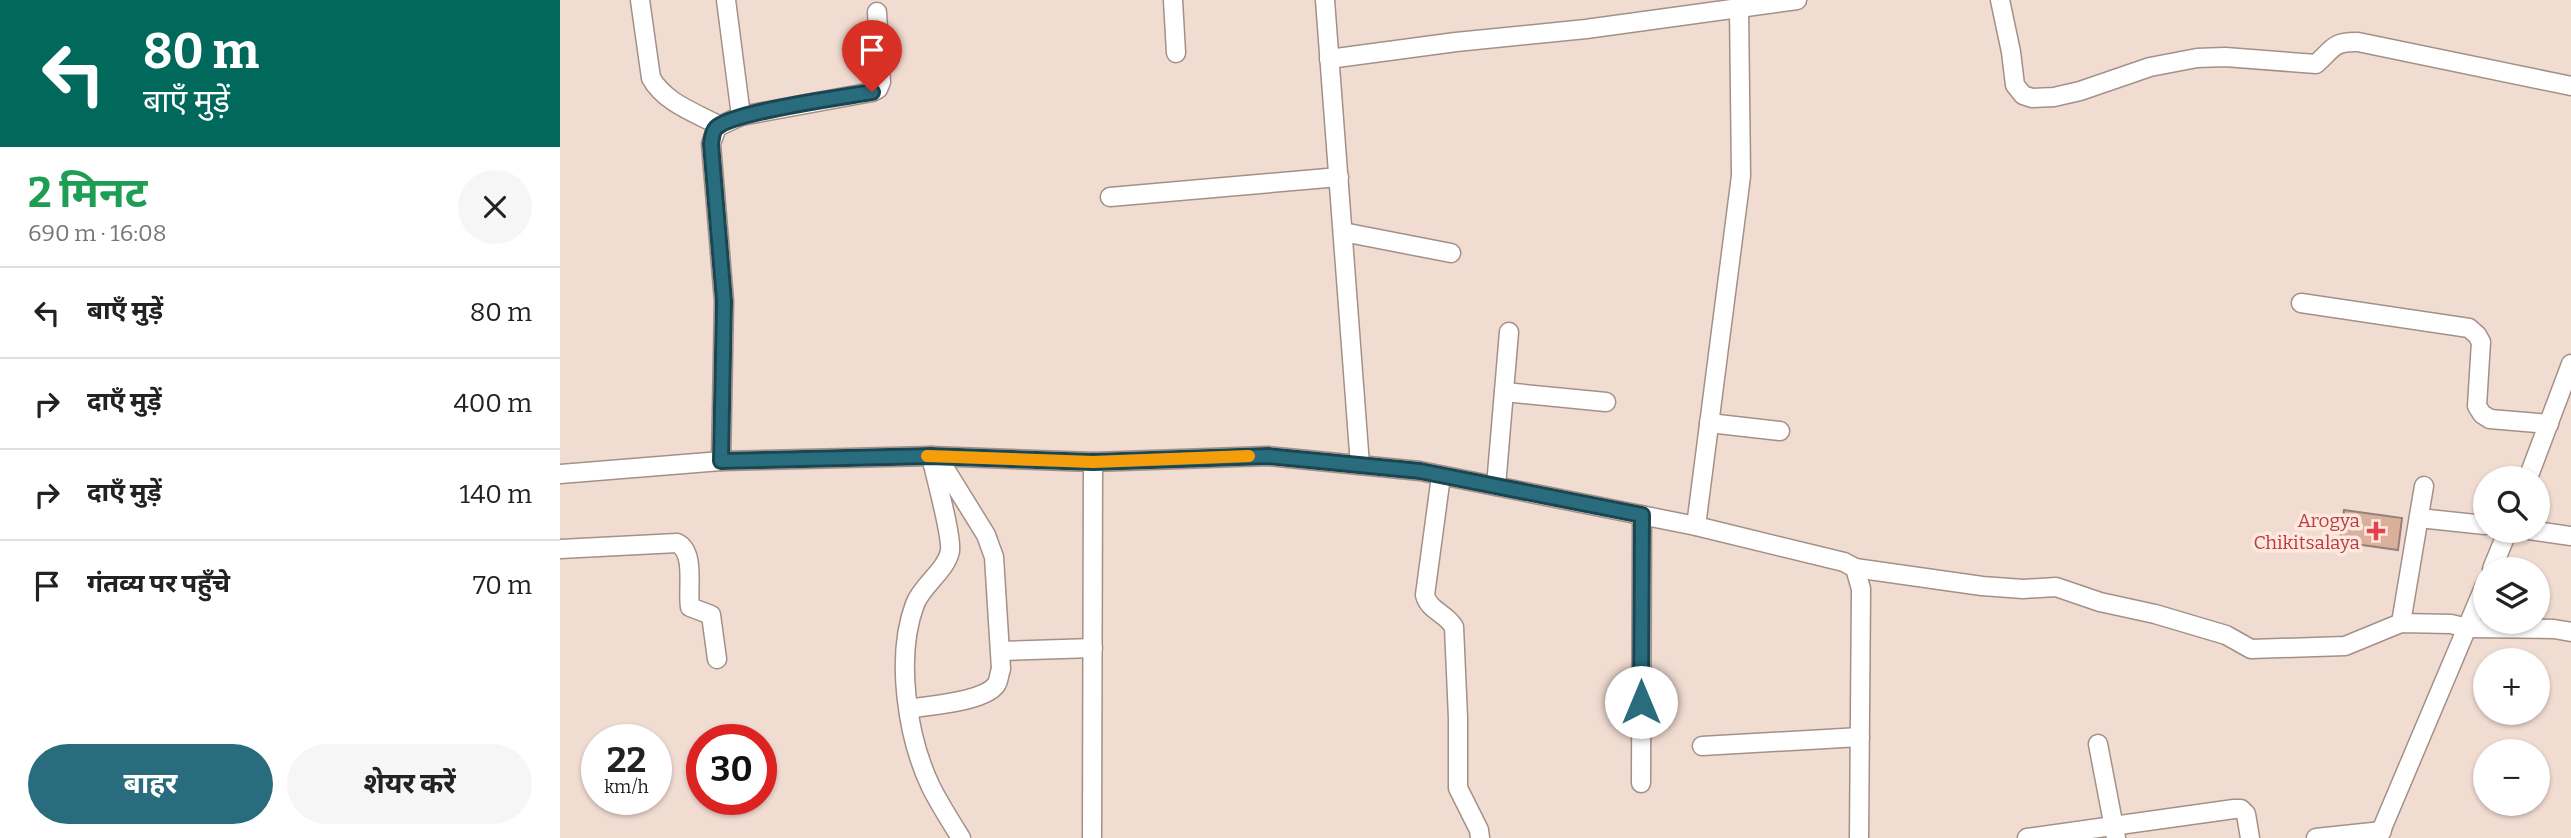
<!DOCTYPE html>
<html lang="hi">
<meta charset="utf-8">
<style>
body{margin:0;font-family:Bitter,"Noto Sans Devanagari",serif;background:#f6f6f6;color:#222;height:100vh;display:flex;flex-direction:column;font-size:26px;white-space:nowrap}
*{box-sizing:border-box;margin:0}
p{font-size:23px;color:#767676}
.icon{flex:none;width:38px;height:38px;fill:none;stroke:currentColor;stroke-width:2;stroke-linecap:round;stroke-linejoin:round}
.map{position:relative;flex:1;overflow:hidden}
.details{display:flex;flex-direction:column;background:#fff;width:560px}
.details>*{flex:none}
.guide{background:#00695c;color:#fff;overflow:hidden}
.fabs{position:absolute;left:1913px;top:466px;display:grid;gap:14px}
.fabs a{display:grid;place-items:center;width:77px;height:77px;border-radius:50%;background:#fff;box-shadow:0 2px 5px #0004;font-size:35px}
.speed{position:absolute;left:21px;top:724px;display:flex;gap:14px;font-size:35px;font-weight:700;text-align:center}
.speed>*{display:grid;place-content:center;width:91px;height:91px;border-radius:50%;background:#fff;box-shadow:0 2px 5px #0004;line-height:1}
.speed small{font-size:18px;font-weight:400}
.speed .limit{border:10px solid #d22;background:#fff;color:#111}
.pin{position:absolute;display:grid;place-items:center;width:60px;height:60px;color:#fff;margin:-72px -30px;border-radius:50% 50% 50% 0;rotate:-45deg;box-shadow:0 0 7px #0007}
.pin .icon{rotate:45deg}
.me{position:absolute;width:77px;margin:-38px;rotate:0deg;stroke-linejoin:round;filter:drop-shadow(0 0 5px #0008)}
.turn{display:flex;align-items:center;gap:24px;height:147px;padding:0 28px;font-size:32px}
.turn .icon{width:91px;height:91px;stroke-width:2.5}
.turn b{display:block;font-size:49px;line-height:60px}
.round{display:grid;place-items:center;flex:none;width:74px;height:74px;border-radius:37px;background:#f6f6f6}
.summary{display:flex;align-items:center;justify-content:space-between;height:119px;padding:0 28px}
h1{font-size:42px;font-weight:700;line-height:52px;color:#1e9e55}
.cta{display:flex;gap:14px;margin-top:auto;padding:14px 28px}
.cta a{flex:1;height:80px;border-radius:42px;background:#286c7d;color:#fff;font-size:28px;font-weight:700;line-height:80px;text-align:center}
.cta a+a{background:#f6f6f6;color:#222}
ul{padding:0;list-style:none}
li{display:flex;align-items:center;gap:21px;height:91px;padding:0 28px;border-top:2px solid #e0e0e0}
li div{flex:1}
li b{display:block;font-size:26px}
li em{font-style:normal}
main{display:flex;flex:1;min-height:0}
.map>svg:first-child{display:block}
.building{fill:#daaf9b;stroke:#948178;stroke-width:2}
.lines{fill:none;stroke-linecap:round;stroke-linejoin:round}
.street-casing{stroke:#a49087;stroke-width:21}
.street{stroke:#fff;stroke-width:18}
.route-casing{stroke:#1a4651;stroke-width:18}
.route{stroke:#286c7d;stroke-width:12}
.slow{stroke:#f59e0b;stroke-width:12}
.health-dot{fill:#e0444e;stroke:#fee9df;stroke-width:2.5}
.labels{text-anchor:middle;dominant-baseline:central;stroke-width:7;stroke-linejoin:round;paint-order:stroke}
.health-label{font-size:19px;fill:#be3a42;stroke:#fee9df;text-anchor:end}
</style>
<main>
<section class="details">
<div class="guide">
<div class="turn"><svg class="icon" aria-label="left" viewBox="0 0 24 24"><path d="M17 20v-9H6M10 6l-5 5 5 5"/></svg><div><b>80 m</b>बाएँ मुड़ें</div></div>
</div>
<div class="summary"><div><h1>2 मिनट</h1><p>690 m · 16:08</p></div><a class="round"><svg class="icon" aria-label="close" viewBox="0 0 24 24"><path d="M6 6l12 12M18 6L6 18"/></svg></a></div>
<ul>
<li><svg class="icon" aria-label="left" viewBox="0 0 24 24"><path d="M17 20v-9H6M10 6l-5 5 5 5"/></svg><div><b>बाएँ मुड़ें</b></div><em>80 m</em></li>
<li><svg class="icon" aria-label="right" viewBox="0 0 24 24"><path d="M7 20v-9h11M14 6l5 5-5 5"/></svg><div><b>दाएँ मुड़ें</b></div><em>400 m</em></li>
<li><svg class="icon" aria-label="right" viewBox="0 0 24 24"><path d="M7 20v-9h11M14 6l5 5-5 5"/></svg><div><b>दाएँ मुड़ें</b></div><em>140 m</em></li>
<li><svg class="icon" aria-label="arrive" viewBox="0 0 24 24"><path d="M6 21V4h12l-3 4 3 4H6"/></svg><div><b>गंतव्य पर पहुँचे</b></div><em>70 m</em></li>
</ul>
<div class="cta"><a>बाहर</a><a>शेयर करें</a></div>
</section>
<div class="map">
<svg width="2011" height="838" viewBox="0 0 2011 838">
<rect width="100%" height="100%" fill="#f1dcd2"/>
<!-- building -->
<polygon class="building" points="1784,510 1842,518 1838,550 1780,542"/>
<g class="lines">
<!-- street casing -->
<g class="street-casing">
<g id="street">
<path d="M80 0 91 78C105 103 136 113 160 126"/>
<polyline points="613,0 616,53"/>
<polyline points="765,0 800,465"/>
<path d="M1440 0 1451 52 1455 85 1463 95 1472 98 1494 97 1520 91 1590 67 1637 58 1665 57 1756 64C1773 49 1773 41 1798 42L2011 86"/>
<polyline points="769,59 896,42 1026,29 1237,0"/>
<polyline points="181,116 312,92 318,89 321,82 317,12"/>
<polyline points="550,197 779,177"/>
<polyline points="783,232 891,253"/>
<polyline points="1741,303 1909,328 1917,335 1921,342 1917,406 1922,414 1930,419 1989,424"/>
<polyline points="944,392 1046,402"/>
<polyline points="1149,423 1220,431"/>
<path d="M371 456C375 475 392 535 390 551 386 571 362 585 355 604 335 657 347 737 371 787 380 805 391 822 401 838"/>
<polyline points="161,461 164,301 151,144 157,127 181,116 166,0"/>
<polyline points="0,474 161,461 371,456 533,462 708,456 860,471 1136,526 1284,562 1295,568 1301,589 1299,838"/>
<path d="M881 476 865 595C869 611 886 613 894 627L898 718V788L919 830 920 838"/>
<polyline points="1968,478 2011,364"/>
<polyline points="936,486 949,332"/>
<polyline points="1859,518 1925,525"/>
<polyline points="1136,526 1181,176 1179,7"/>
<polyline points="1969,530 2011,536"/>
<path d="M0 549 117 543C136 552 127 589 130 607L151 615 157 659"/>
<polyline points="1295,568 1422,586 1463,589 1496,587 1540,602 1595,614 1666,635 1691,649 1785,646 1841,623 1891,624 1907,628 1994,629 2011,632"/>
<polyline points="1932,569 1948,530"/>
<polyline points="1841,623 1864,486"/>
<polyline points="441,651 533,648"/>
<path d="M349 709C370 705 423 702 436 685 439 681 439 674 441 669L434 557 426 535 387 472 373 465"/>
<polyline points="1538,744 1556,838"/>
<polyline points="1142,746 1300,737"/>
<polyline points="1081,783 1082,515"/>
<polyline points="532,838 533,462"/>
<polyline points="1467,838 1674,809 1681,809 1686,814 1690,838"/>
<polyline points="1756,838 1822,831"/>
<polyline points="1818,838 1925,585"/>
</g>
</g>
<!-- street -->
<use href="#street" class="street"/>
</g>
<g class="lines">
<!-- route casing -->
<g class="route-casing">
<path id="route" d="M312 92C283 97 171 112 156 128 152 132 152 139 151 144L164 301 161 461 371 456 533 462 708 456 860 471 1082 515 1081 702"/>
</g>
<!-- route -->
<use href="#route" class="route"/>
<!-- slow -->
<polyline class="slow" points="367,456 533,462 689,456"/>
</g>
<!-- markers -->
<path class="health-dot" d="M1812.5 520.5h7v7h7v7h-7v7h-7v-7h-7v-7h7z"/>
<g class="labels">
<!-- health labels -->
<g class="health-label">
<text x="1800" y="520">Arogya<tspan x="1800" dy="22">Chikitsalaya</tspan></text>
</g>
</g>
</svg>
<div class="fabs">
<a><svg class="icon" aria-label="search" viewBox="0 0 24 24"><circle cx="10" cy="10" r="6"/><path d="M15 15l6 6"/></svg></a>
<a><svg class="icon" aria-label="layers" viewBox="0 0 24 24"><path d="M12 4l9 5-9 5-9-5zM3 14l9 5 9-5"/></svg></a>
<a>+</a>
<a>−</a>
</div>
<div class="speed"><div>22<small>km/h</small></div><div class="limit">30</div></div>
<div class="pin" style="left:312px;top:92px;background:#d93025"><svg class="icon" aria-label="arrive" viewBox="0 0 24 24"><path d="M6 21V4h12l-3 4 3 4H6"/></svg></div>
<svg class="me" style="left:1081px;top:702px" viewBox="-20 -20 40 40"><circle r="19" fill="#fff"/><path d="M0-13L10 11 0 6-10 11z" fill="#286c7d"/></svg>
</div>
</main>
